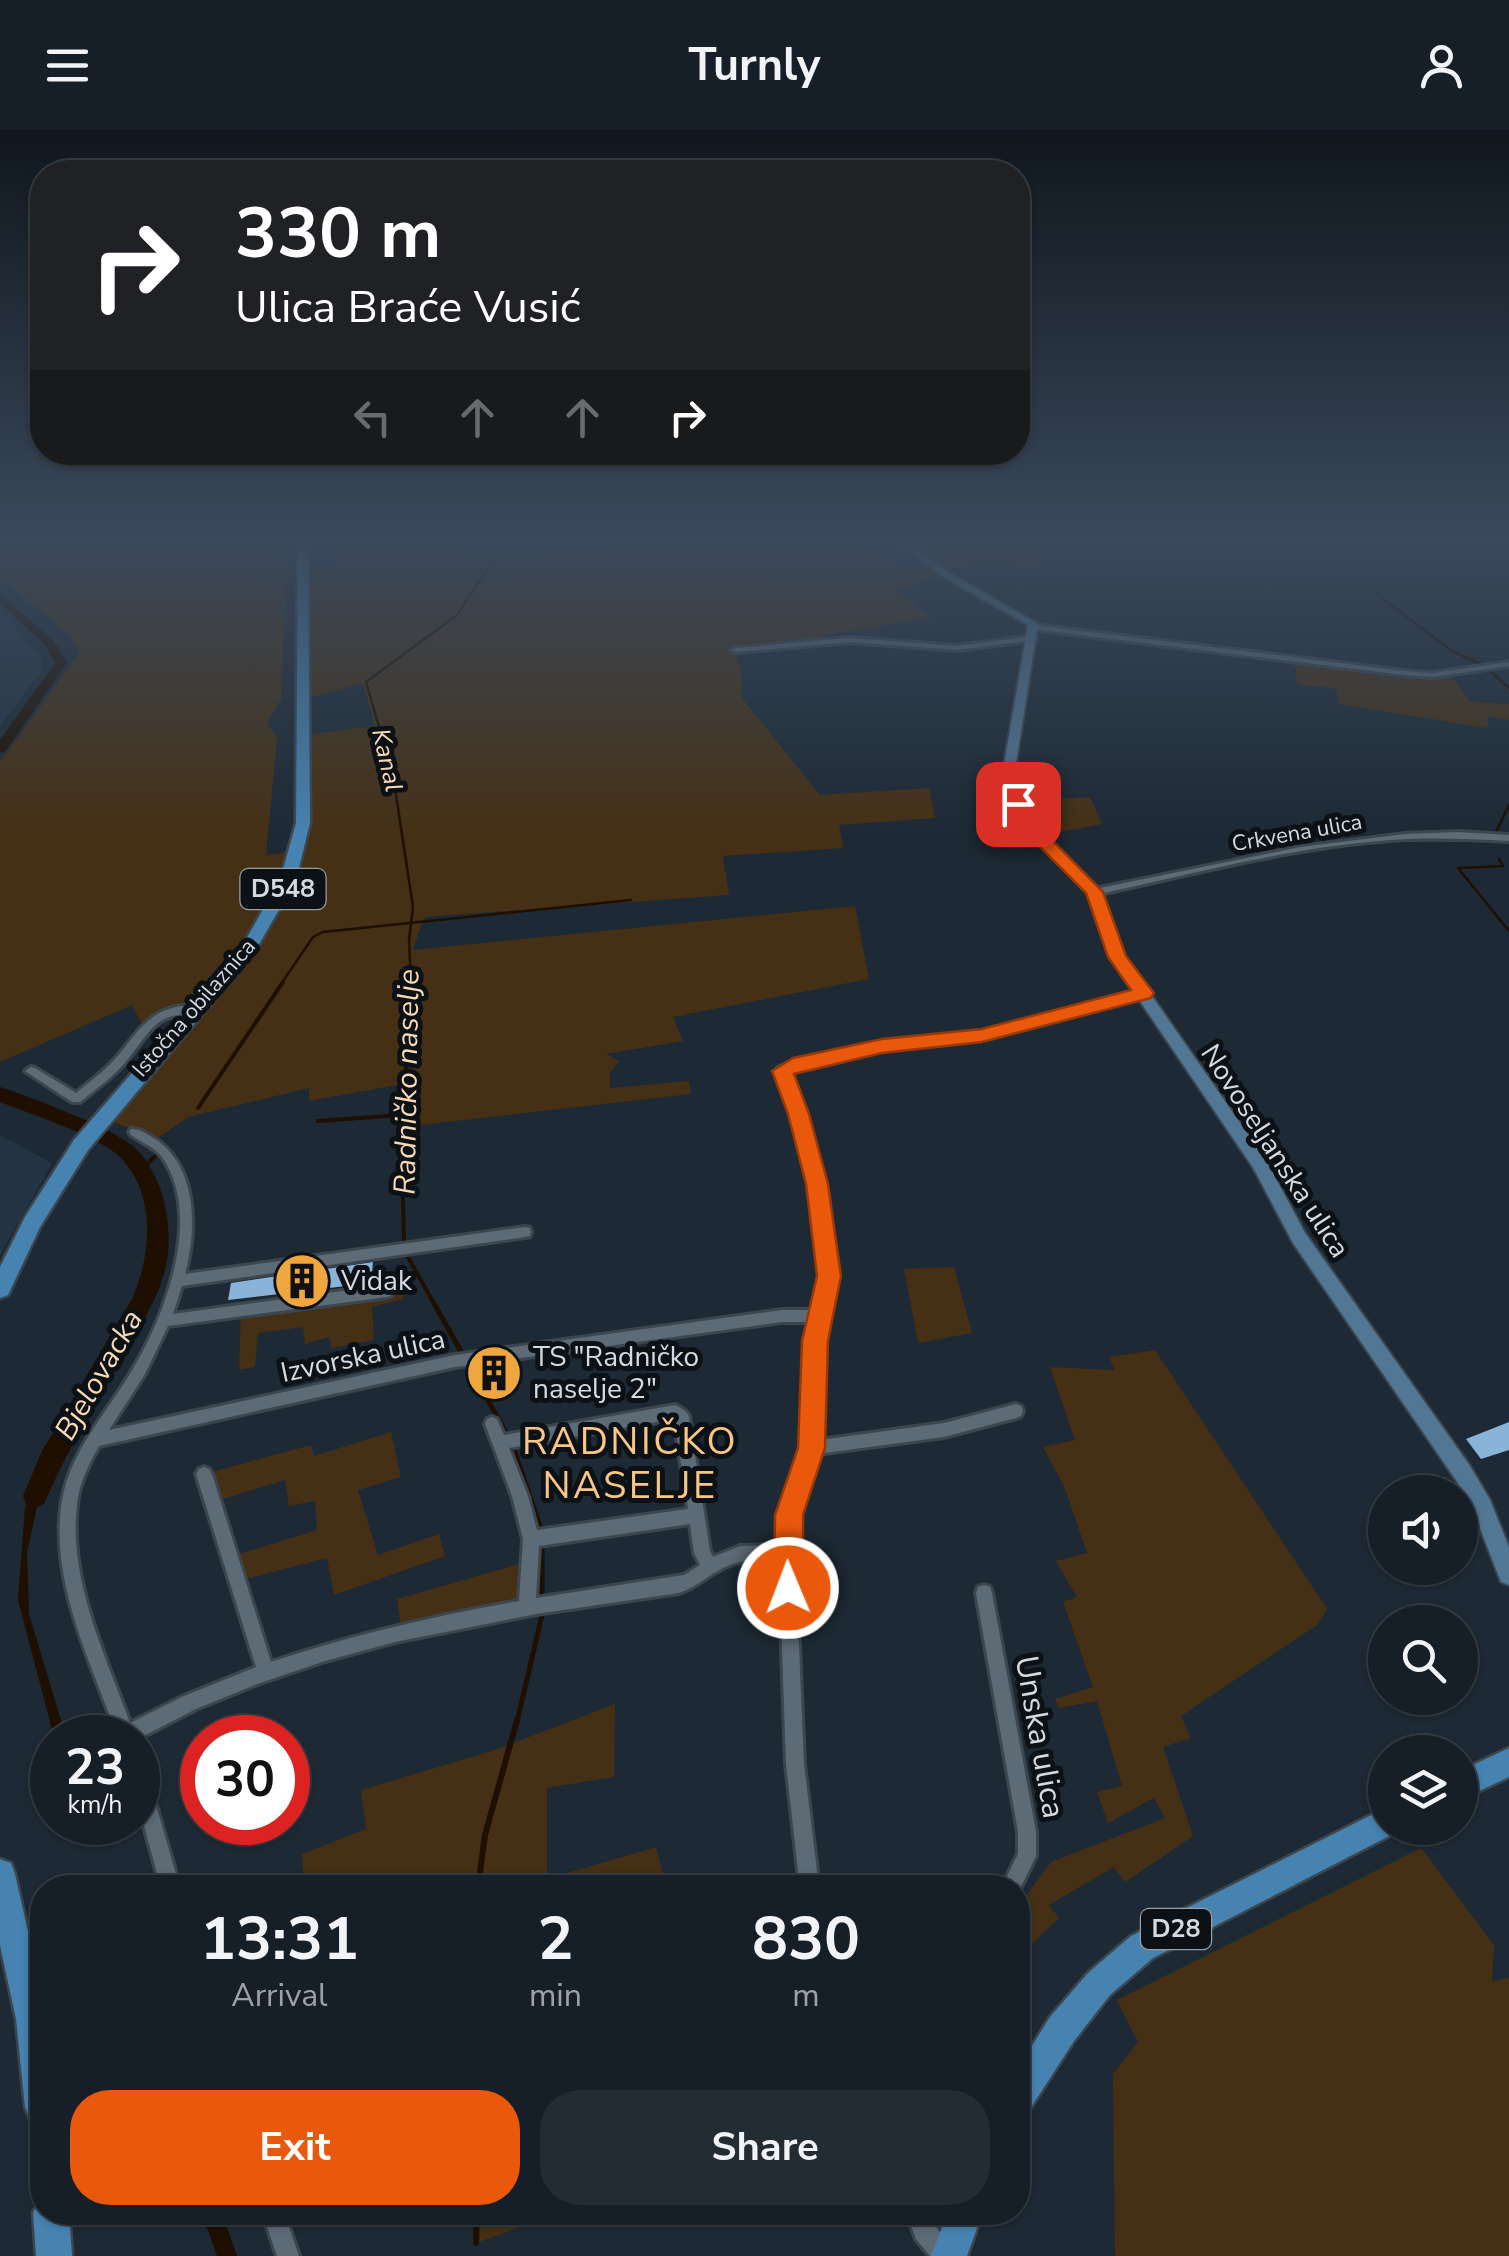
<!DOCTYPE html>
<meta charset="utf-8">
<style>
body{margin:0;font-family:"Nunito Sans",sans-serif;background:#232c33;color:#f1f3f6;height:100vh;display:flex;flex-direction:column;font-size:38px;white-space:nowrap}
*{box-sizing:border-box;margin:0}
p{font-size:32px;color:#9ea2a7}
.icon{flex:none;width:55px;height:55px;fill:none;stroke:currentColor;stroke-width:2;stroke-linecap:round;stroke-linejoin:round}
.map{position:relative;flex:1;overflow:hidden}
.panel{position:absolute;left:30px;top:1745px;width:1000px;height:350px;display:flex;flex-direction:column;background:#161f27;border-radius:40px;box-shadow:0 2px 8px #0004,0 0 0 2px #353d44}
.panel>*{flex:none}
.guide{position:absolute;left:30px;top:30px;width:1000px;height:305px;border-radius:40px;box-shadow:0 2px 8px #0004,0 0 0 2px #353d44;background:#202124;color:#fff;overflow:hidden}
.buttons{position:absolute;left:1368px;top:1345px;display:grid;gap:20px}
.buttons a{display:grid;place-items:center;width:110px;height:110px;border-radius:50%;background:#161f27;box-shadow:0 2px 8px #0004,0 0 0 2px #353d44;font-size:50px}
.speed{position:absolute;left:30px;top:1585px;display:flex;gap:20px;font-size:50px;font-weight:700;text-align:center}
.speed>*{display:grid;place-content:center;width:130px;height:130px;border-radius:50%;background:#161f27;box-shadow:0 2px 8px #0004,0 0 0 2px #353d44;line-height:1}
.speed small{font-size:25px;font-weight:400}
.speed .limit{border:15px solid #d22;background:#fff;color:#111}
.pin{position:absolute;display:grid;place-items:center;width:85px;height:85px;color:#fff;margin:-42px;border-radius:20px;box-shadow:0 5px 15px #0006}
.me{position:absolute;width:110px;margin:-55px;rotate:359deg;stroke-linejoin:round;filter:drop-shadow(0 0 8px #0008)}
.turn{display:flex;align-items:center;gap:35px;height:210px;padding:0 40px;font-size:45px}
.turn .icon{width:130px;height:130px;stroke-width:2.5}
.turn b{display:block;font-size:70px;line-height:85px}
.lanes{display:flex;align-items:center;height:95px;padding:0 40px;background:#0003;justify-content:center;gap:50px;direction:ltr}
.lanes .off{opacity:.35}
.eta{display:flex;justify-content:space-evenly;align-items:center;height:170px;text-align:center}
.eta b{font-size:60px;font-weight:700;line-height:70px}
.cta{display:flex;gap:20px;margin-top:auto;padding:20px 40px}
.cta a{flex:1;height:115px;border-radius:40px;background:#ea580c;color:#fff;font-size:40px;font-weight:700;line-height:115px;text-align:center}
.cta a+a{background:#232c33;color:#f1f3f6}
header{display:flex;justify-content:space-between;align-items:center;height:130px;padding:0 40px;background:#161f27;font-size:45px;font-weight:700}
.map>svg:first-child{display:block}
.built{fill:#243443}
.green{fill:#453015}
.water{fill:#1e0f00}
.lines{fill:none;stroke-linecap:round;stroke-linejoin:round}
.stream-far3{stroke:#1e0f00;stroke-width:2.5}
.stream-far2{stroke:#1e0f00;stroke-width:4}
.stream-far1{stroke:#1e0f00;stroke-width:5}
.stream{stroke:#1e0f00;stroke-width:6}
.river{fill:#1e0f00;fill-rule:evenodd}
.building{fill:#89b3d8}
.street-casing{stroke:#3c464f;stroke-width:6}
.secondary-casing{stroke:#3c464f;stroke-width:4}
.primary-casing{stroke:#3c464f;stroke-width:5}
.street{fill:#5d6b77;fill-rule:evenodd}
.secondary{fill:#527794;fill-rule:evenodd}
.primary{fill:#4783b1;fill-rule:evenodd}
.route{fill:#ea580c;stroke:#983908;stroke-width:2.5}
.labels{text-anchor:middle;dominant-baseline:central;stroke-width:10;stroke-linejoin:round;paint-order:stroke}
.far-street-label{font-size:22px;fill:#d3dbe2;stroke:#0c1116}
.far-water-label{font-size:25px;font-style:italic;fill:#f9d9b4;stroke:#0c1116}
.shield{fill:#0c1116;stroke:#979ea5;stroke-width:2.5}
.shield-label{font-size:25px;font-weight:bold;fill:#d3dbe2}
.street-label{font-size:28px;fill:#d3dbe2;stroke:#0c1116}
.poi-label{font-size:28px;fill:#d3dbe2;stroke:#0c1116;text-anchor:start}
.water-label{font-size:30px;font-style:italic;fill:#f9d9b4;stroke:#0c1116}
.near-street-label{font-size:32px;fill:#d3dbe2;stroke:#0c1116}
.near-quarter-label{font-size:38px;letter-spacing:2.5px;fill:#fac686;stroke:#0c1116}
</style>
<header><svg class="icon" aria-label="menu" viewBox="0 0 24 24"><path d="M4 6h16M4 12h16M4 18h16"/></svg>Turnly<svg class="icon" aria-label="person" viewBox="0 0 24 24"><circle cx="12" cy="8" r="4"/><path d="M4 21q1-7 8-7t8 7"/></svg></header>
<div class="map">
<svg width="1509" height="2126" viewBox="0 0 1509 2126">
<rect width="100%" height="100%" fill="#1d2934"/>
<!-- built -->
<g class="built">
<polygon points="0,480 40,526 44,538 0,596"/>
<polygon points="0,1005 52,1033 0,1125"/>
</g>
<!-- green -->
<g class="green">
<path d="M0 408H288L281 569 267 593 277 609 266 725 295 721 305 605 375 596 363 553 304 569 303 439 337 437 322 408H463L472 428 634 415 632 408H861L900 440 927 435 942 446 897 460 930 488 824 505 828 511 735 522 741 540 742 568 820 665 929 658 935 688 839 695 843 718 723 726 729 765 424 787 413 820 855 776 869 849 673 887 683 911 606 924 619 931 610 943V958L689 951 691 964 402 997V954L309 971V958L188 987 158 1008 101 988 196 880C176 877 156 879 143 897L132 875 0 932V632L80 522 68 503 0 448Z"/>
<polygon points="953,408 1051,408 1041,436 983,434 936,439 908,418"/>
<polygon points="1295,530 1432,545 1450,543 1469,571 1509,574 1509,590 1489,586 1487,598 1339,574 1337,559 1297,554"/>
<polygon points="1090,667 1102,694 1050,704 1023,671"/>
<polygon points="954,1137 972,1203 918,1213 904,1139"/>
<polygon points="405,1159 403,1169 372,1177 374,1210 331,1218 330,1207 305,1214 303,1197 258,1203 255,1237 239,1240 241,1181"/>
<polygon points="1155,1220 1327,1479 1317,1495 1181,1586 1191,1608 1163,1617 1193,1706 1125,1752 1114,1737 1049,1775 1059,1788 1018,1827 1018,1777 1051,1732 1165,1688 1154,1668 1108,1693 1097,1662 1122,1656 1097,1571 1059,1578 1055,1569 1093,1557 1063,1472 1077,1467 1056,1431 1087,1423 1064,1356 1043,1317 1075,1310 1050,1237 1115,1240 1109,1227"/>
<polygon points="391,1302 401,1347 358,1360 378,1425 439,1404 445,1426 334,1465 327,1428 238,1451 230,1427 317,1400 315,1371 289,1376 285,1350 213,1372 204,1344 311,1315 314,1326"/>
<polygon points="530,1431 527,1476 402,1503 397,1469"/>
<polygon points="615,1574 614,1647 547,1658 547,1749 656,1717 666,1757 304,1757 302,1724 366,1699 361,1660 495,1620"/>
<polygon points="1421,1718 1494,1815 1492,1851 1509,1848 1509,2126 1115,2126 1113,1944 1138,1912 1117,1870"/>
<polygon points="477,2083 477,2082 560,2083 476,2113"/>
</g>
<!-- water -->
<g class="water">
<polygon points="44,1345 27,1422 29,1484 66,1607 54,1607 18,1470 25,1377"/>
<polygon points="202,2083 222,2083 237,2126 217,2126"/>
</g>
<g class="lines">
<!-- stream-far3 -->
<g class="stream-far3">
<polyline points="1375,463 1452,521 1483,535"/>
<polyline points="1490,541 1509,558"/>
<polyline points="1497,700 1509,675"/>
<polyline points="1458,738 1509,801"/>
<polyline points="1458,738 1503,736 1499,729"/>
<polyline points="281,854 313,807 323,802 631,770"/>
<polyline points="411,854 409,810 413,777 393,645 366,552 457,485 508,408"/>
</g>
<!-- stream-far2 -->
<g class="stream-far2">
<polyline points="198,978 283,852"/>
<polyline points="318,991 401,985"/>
<polyline points="140,1041 156,1025"/>
<polyline points="404,1112 401,985 412,879 411,852"/>
<polyline points="405,1122 436,1177"/>
</g>
<!-- stream-far1 -->
<g class="stream-far1">
<polyline points="435,1175 463,1225"/>
<polyline points="468,1234 506,1303"/>
<polyline points="512,1314 541,1399"/>
<polyline points="542,1415 542,1465"/>
<polyline points="517,1592 542,1485"/>
</g>
<!-- stream -->
<g class="stream">
<polyline points="478,1758 485,1705 517,1590"/>
<polyline points="476,2113 477,2082"/>
</g>
<!-- river -->
<g class="river">
<polygon points="0,464 53,510 67,533 5,622 0,623 0,610 55,533 44,514 0,473"/>
<path d="M0 957C29 966 112 998 133 1016 165 1044 176 1105 164 1144 156 1173 137 1200 122 1226 94 1275 66 1323 44 1374L35 1378 26 1374 23 1366 42 1321 132 1169C151 1126 157 1066 121 1028 100 1006 30 984 0 972Z"/>
</g>
</g>
<!-- building -->
<g class="building">
<polygon points="373,1132 371,1153 228,1170 231,1153"/>
<polygon points="1509,1292 1509,1320 1481,1329 1466,1309"/>
</g>
<g class="lines">
<!-- street casing -->
<g class="street-casing">
<g id="street">
<polygon points="1034,495 1404,541 1432,543 1509,532 1509,536 1432,547 1404,545 1031,499 1030,497"/>
<polygon points="1033,506 1036,506 1036,510 957,520 850,512 735,522 731,520 735,518 850,508 957,516"/>
<path d="M1457 702 1509 705V711C1475 709 1442 708 1408 709 1302 714 1198 743 1095 765L1090 762 1095 759 1300 717 1405 704Z"/>
<path d="M1144 859 1149 863 1148 866 982 909 883 920 796 938 788 943 815 1018 835 1118 836 1145 822 1211 820 1310 944 1293 1016 1274 1021 1276 1023 1281 1021 1286 1016 1288 944 1307 817 1324 802 1362 795 1423 804 1634 819 1758H800L786 1634 779 1431C763 1430 745 1429 730 1435 711 1442 698 1457 679 1463L536 1484 395 1512 325 1531 257 1554 196 1579 138 1609 118 1608C92 1534 49 1452 62 1371 70 1320 109 1281 134 1237 166 1183 203 1085 162 1027 154 1017 141 1012 131 1005L129 1002 131 999C140 999 144 1002 152 1007 198 1034 197 1099 185 1144L525 1097 530 1098 531 1102 530 1106 525 1107 182 1156 173 1184 387 1155 392 1157 394 1161 392 1165 387 1167 168 1196 145 1244 109 1300 455 1225 782 1180H815L822 1145 821 1118 803 1018 776 941 778 938 793 931 883 912 982 901ZM782 1192H812L808 1211 805 1318 786 1362 780 1415 740 1416 713 1427 710 1421 689 1286C686 1280 681 1278 675 1275L504 1305 497 1289 492 1287 487 1289 485 1294 512 1366 523 1409 519 1471C435 1486 352 1505 271 1532L212 1344 209 1339 204 1337 199 1339 196 1344 256 1537 184 1566 130 1593C105 1524 68 1450 77 1374 79 1353 89 1334 99 1316L455 1237ZM674 1289 688 1379 537 1400 528 1366 509 1318ZM690 1394 694 1423 700 1435 684 1445 536 1468 539 1416Z"/>
<path d="M181 876 195 877 200 881 195 885C153 880 147 909 122 936 110 949 95 960 80 972H72L25 941 31 937 35 938 76 963C88 953 102 943 113 931 136 907 144 882 181 876Z"/>
<polygon points="984,1455 990,1457 992,1463 1036,1702 1036,1726 1018,1763 1018,1758 1001,1758 1018,1724 1018,1702 976,1463 978,1457"/>
<polygon points="138,1635 144,1638 147,1644 180,1758 161,1758 138,1674"/>
<polygon points="262,2082 284,2082 299,2126 277,2126"/>
<path d="M906 2082H928C934 2099 949 2110 955 2126H930L916 2109Z"/>
</g>
</g>
<!-- secondary casing -->
<g class="secondary-casing">
<polygon id="secondary" points="891,408 901,408 951,444 1038,494 1013,652 1047,707 1102,762 1124,826 1266,1030 1305,1103 1470,1336 1490,1370 1509,1417 1509,1455 1501,1452 1474,1383 1456,1350 1293,1113 1254,1039 1110,827 1089,763 1037,712 1001,652 1028,495 945,448"/>
</g>
<!-- primary casing -->
<g class="primary-casing">
<g id="primary">
<polygon points="298,408 308,408 310,693 296,750 254,823 88,1020 40,1097 8,1165 0,1168 0,1137 25,1087 74,1010 242,816 280,750 296,693"/>
<polygon points="1509,1618 1509,1647 1460,1670 1460,1641"/>
<polygon points="1385,1678 1385,1698 1398,1698 1395,1703 1153,1828 1110,1865 1074,1911 1030,1979 1018,1984 1018,1938 1050,1887 1088,1843 1131,1806"/>
<polygon points="0,1729 11,1733 15,1744 42,1864 42,1994 30,1989 25,1977 16,1889 0,1815"/>
<polygon points="42,2068 42,2082 69,2082 72,2126 36,2126 33,2082"/>
<polygon points="948,2082 983,2082 967,2126 931,2126"/>
</g>
</g>
<!-- street -->
<use href="#street" class="street"/>
<!-- secondary -->
<use href="#secondary" class="secondary"/>
<!-- primary -->
<use href="#primary" class="primary"/>
</g>
<!-- sky -->
<linearGradient id="sky" x2="0" y2="1"><stop stop-color="#10171d"/><stop offset="0.58" stop-color="#3a495c"/><stop offset="1" stop-color="#3a495c" stop-opacity="0"/></linearGradient>
<rect width="1509" height="706" fill="url(#sky)"/>
<!-- route -->
<polygon class="route" points="1018,669 1024,670 1048,706 1103,762 1126,826 1154,863 1151,868 982,912 882,923 794,944 809,984 828,1054 841,1146 828,1211 825,1318 803,1385 803,1458 799,1469 788,1473 778,1469 774,1458 775,1385 798,1318 802,1211 817,1146 806,1054 788,984 772,941 793,928 882,909 982,899 1131,860 1108,827 1086,763 1036,713 1010,674"/>
<!-- icons -->
<defs>
<g id="building-disc" transform="scale(2.875)"><circle r="9.5" fill="#f0a63f" stroke="#0c1116"/><path d="M-4-6H4V6H1V3H-1V6H-4ZM-2.5-4.3h1.7v1.8h-1.7ZM.8-4.3h1.7v1.8H.8ZM-2.5-1h1.7V.8h-1.7ZM.8-1h1.7V.8H.8Z" fill="#111"/></g>
</defs>
<g fill-rule="evenodd">
<use href="#building-disc" x="302" y="1151"/>
<use href="#building-disc" x="494" y="1243"/>
</g>
<g class="labels">
<!-- far-street labels -->
<g class="far-street-label">
<text transform="translate(1297 703) rotate(-10)">Crkvena ulica</text>
<text transform="translate(194 878) rotate(-49)">Istočna obilaznica</text>
</g>
<!-- far-water labels -->
<g class="far-water-label">
<text transform="translate(387 630) rotate(77)">Kanal</text>
</g>
<!-- shield labels -->
<g class="shield">
<rect x="240.5" y="739" width="85" height="40" rx="8"/>
<rect x="1141" y="1779" width="70" height="40" rx="8"/>
</g>
<g class="shield-label">
<text x="283" y="759">D548</text>
<text x="1176" y="1799">D28</text>
</g>
<!-- street labels -->
<g class="street-label">
<text transform="translate(1275 1021) rotate(57)">Novoseljanska ulica</text>
<text transform="translate(363 1226) rotate(-12)">Izvorska ulica</text>
</g>
<!-- poi labels -->
<g class="poi-label">
<text x="341" y="1151">Vidak</text>
<text x="533" y="1227">TS "Radničko<tspan x="533" dy="32">naselje 2"</tspan></text>
</g>
<!-- water labels -->
<g class="water-label">
<text transform="translate(407 952) rotate(-89)">Radničko naselje</text>
<text transform="translate(99 1245) rotate(-60)">Bjelovacka</text>
</g>
<!-- near-street labels -->
<g class="near-street-label">
<text transform="translate(1040 1607) rotate(80)">Unska ulica</text>
</g>
<!-- near-quarter labels -->
<g class="near-quarter-label">
<text x="630" y="1311">RADNIČKO<tspan x="630" dy="44">NASELJE</tspan></text>
</g>
</g>
</svg>
<div class="buttons">
<a><svg class="icon" aria-label="sound" viewBox="0 0 24 24"><path d="M4 9h4l5-4v14l-5-4H4zM17 9q2 3 0 6"/></svg></a>
<a><svg class="icon" aria-label="search" viewBox="0 0 24 24"><circle cx="10" cy="10" r="6"/><path d="M15 15l6 6"/></svg></a>
<a><svg class="icon" aria-label="layers" viewBox="0 0 24 24"><path d="M12 4l9 5-9 5-9-5zM3 14l9 5 9-5"/></svg></a>
</div>
<div class="speed"><div>23<small>km/h</small></div><div class="limit">30</div></div>
<div class="pin" style="left:1018px;top:674px;background:#d93025"><svg class="icon" aria-label="arrive" viewBox="0 0 24 24"><path d="M6 21V4h12l-3 4 3 4H6"/></svg></div>
<svg class="me" style="left:788px;top:1458px" viewBox="-20 -20 40 40"><circle r="17" fill="#ea580c" stroke="#fff" stroke-width="3"/><path d="M0-11L8 9 0 5-8 9z" fill="#fff"/></svg>
<div class="guide">
<div class="turn"><svg class="icon" aria-label="right" viewBox="0 0 24 24"><path d="M7 20v-9h11M14 6l5 5-5 5"/></svg><div><b>330 m</b>Ulica Braće Vusić</div></div>
<div class="lanes"><svg class="icon off" aria-label="left" viewBox="0 0 24 24"><path d="M17 20v-9H6M10 6l-5 5 5 5"/></svg><svg class="icon off" aria-label="ahead" viewBox="0 0 24 24"><path d="M12 20V5M6 11l6-6 6 6"/></svg><svg class="icon off" aria-label="ahead" viewBox="0 0 24 24"><path d="M12 20V5M6 11l6-6 6 6"/></svg><svg class="icon" aria-label="right" viewBox="0 0 24 24"><path d="M7 20v-9h11M14 6l5 5-5 5"/></svg></div>
</div>
<section class="panel">
<div class="eta">
<div><b>13:31</b><p>Arrival</p></div>
<div><b>2</b><p>min</p></div>
<div><b>830</b><p>m</p></div>
</div>
<div class="cta"><a>Exit</a><a>Share</a></div>
</section>
</div>
